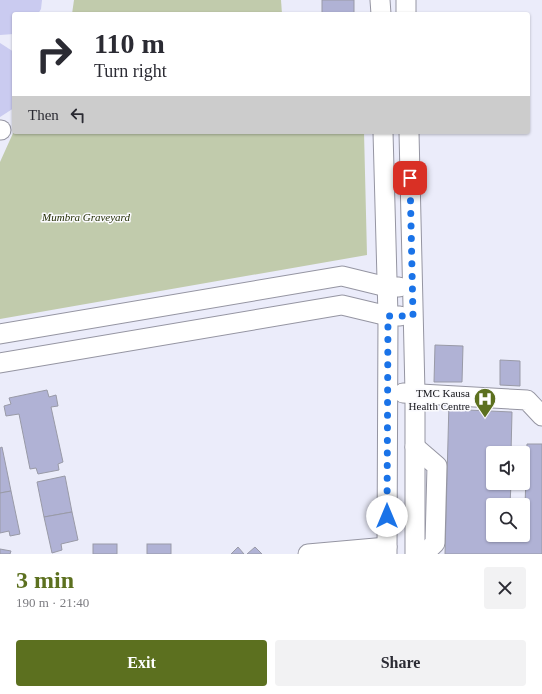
<!DOCTYPE html>
<meta charset="utf-8">
<style>
body{margin:0;font-family:Georgia,serif;background:#f2f2f3;color:#2b2b33;height:100vh;display:flex;flex-direction:column;font-size:15px;white-space:nowrap}
*{box-sizing:border-box;margin:0}
p{font-size:13px;color:#7c7c81}
.icon{flex:none;width:22px;height:22px;fill:none;stroke:currentColor;stroke-width:2;stroke-linecap:round;stroke-linejoin:round}
.map{position:relative;height:554px;overflow:hidden}
.panel{display:flex;flex-direction:column;background:#fff;flex:1}
.panel>*{flex:none}
.hud{position:absolute;left:12px;top:12px;width:518px;height:122px;border-radius:4px;box-shadow:0 1px 3px #0004;background:#fff;color:#2b2b33;overflow:hidden}
.fabs{position:absolute;left:486px;top:446px;display:grid;gap:8px}
.fabs a{display:grid;place-items:center;width:44px;height:44px;border-radius:4px;background:#fff;box-shadow:0 1px 3px #0004;font-size:20px}
.pin{position:absolute;display:grid;place-items:center;width:34px;height:34px;color:#fff;margin:-17px;border-radius:8px;box-shadow:0 2px 6px #0006}
.me{position:absolute;width:44px;margin:-22px;rotate:0deg;stroke-linejoin:round;filter:drop-shadow(0 0 3px #0008)}
.turn{display:flex;align-items:center;gap:14px;height:84px;padding:0 16px;font-size:18px}
.turn .icon{width:52px;height:52px;stroke-width:2.5}
.turn b{display:block;font-size:28px;line-height:34px}
.then{display:flex;align-items:center;height:38px;padding:0 16px;background:#0003;gap:8px;font-size:15px}
.round{display:grid;place-items:center;flex:none;width:42px;height:42px;border-radius:4px;background:#f2f2f3}
.summary{display:flex;align-items:center;justify-content:space-between;height:68px;padding:0 16px}
h1{font-size:24px;font-weight:700;line-height:30px;color:#5c701f}
.cta{display:flex;gap:8px;margin-top:auto;padding:8px 16px}
.cta a{flex:1;height:46px;border-radius:4px;background:#5c701f;color:#fff;font-size:16px;font-weight:700;line-height:46px;text-align:center}
.cta a+a{background:#f2f2f3;color:#2b2b33}
.map>svg:first-child{display:block}
.green{fill:#c1cbac}
.water{fill:#cacbf0}
.building{fill:#b0b2d5;stroke:#999aa7}
.lines{fill:none;stroke-linecap:round;stroke-linejoin:round}
.minor-casing{stroke:#9595a2;stroke-width:21}
.minor{stroke:#fff;stroke-width:19}
.route{stroke:#1a73e8;stroke-width:7;stroke-dasharray:0 12.6}
.labels{text-anchor:middle;dominant-baseline:central;stroke-width:3;stroke-linejoin:round;paint-order:stroke}
.park-label{font-size:11px;font-style:italic;fill:#242e04;stroke:#fafafd}
.poi-label{font-size:11px;fill:#15151a;stroke:#fafafd;text-anchor:end}
</style>
<div class="map">
<svg width="542" height="554" viewBox="0 0 542 554">
<rect width="100%" height="100%" fill="#ebecfa"/>
<!-- green -->
<g class="green">
<polygon points="74,0 281,0 282,14 72,14"/>
<polygon points="14,131 14,132 364,132 367,255 0,319 0,162"/>
</g>
<!-- water -->
<g class="water">
<polygon points="0,0 42,0 41,9 38,14 14,14 14,34 0,35"/>
<polygon points="0,43 14,52 14,108 0,117"/>
</g>
<!-- building -->
<g class="building">
<rect x="322" y="0" width="32" height="14"/>
<polygon points="435,345 463,346 462,382 434,382"/>
<polygon points="500,360 520,361 520,386 500,385"/>
<polygon points="47,390 49,397 56,395 58,406 51,407 63,462 58,464 59,470 38,474 36,468 30,469 19,414 6,416 4,406 11,404 9,398"/>
<polygon points="449,402 467,402 467,410 512,412 511,453 493,453 493,483 511,483 510,505 493,505 493,535 523,535 523,506 525,506 527,444 542,444 542,554 445,554"/>
<polygon points="2,447 11,491 0,493 0,448"/>
<polygon points="65,476 72,512 44,517 37,482"/>
<polygon points="11,491 20,534 10,536 9,531 0,533 0,493"/>
<polygon points="72,512 78,540 61,544 62,550 52,553 44,517"/>
<rect x="93" y="544" width="24" height="10"/>
<rect x="147" y="544" width="24" height="10"/>
<polygon points="238,547 244,554 231,554"/>
<polygon points="255,547 262,554 247,554"/>
<polygon points="0,549 11,551 10,554 0,554"/>
</g>
<g class="lines">
<!-- minor casing -->
<g class="minor-casing">
<g id="minor">
<polyline points="380,0 381,14"/>
<polyline points="406,0 406,14"/>
<polyline points="0,130 1,130"/>
<polyline points="383,132 388,316 387,554"/>
<polyline points="409,132 415,393 415,554"/>
<polyline points="0,334 342,276 387,287 399,287"/>
<polyline points="0,363 342,305 388,316 400,316"/>
<polyline points="403,393 527,400 542,416"/>
<polyline points="415,447 437,466 435,543 424,554"/>
<polyline points="308,554 387,547"/>
</g>
</g>
<!-- minor -->
<use href="#minor" class="minor"/>
</g>
<g class="lines">
<!-- route -->
<polyline class="route" points="387,516 388,316 413,316 410,178"/>
</g>
<!-- icons -->
<defs>
<g id="hospital-pin" transform="scale(1.15)"><path d="M0 17L-7.5 6A9.5 9.5 0 1 1 7.5 6Z" fill="#5c701f" stroke="#fafafd"/><path d="M-5-5h3v3.5h4V-5h3V5h-3V1.5h-4V5h-3Z" fill="#fff"/></g>
</defs>
<g fill-rule="evenodd">
<use href="#hospital-pin" x="485" y="399"/>
</g>
<g class="labels">
<!-- park labels -->
<g class="park-label">
<text x="86" y="217">Mumbra Graveyard</text>
</g>
<!-- poi labels -->
<g class="poi-label">
<text x="470" y="393">TMC Kausa<tspan x="470" dy="13">Health Centre</tspan></text>
</g>
</g>
</svg>
<div class="fabs">
<a><svg class="icon" aria-label="sound" viewBox="0 0 24 24"><path d="M4 9h4l5-4v14l-5-4H4zM17 9q2 3 0 6"/></svg></a>
<a><svg class="icon" aria-label="search" viewBox="0 0 24 24"><circle cx="10" cy="10" r="6"/><path d="M15 15l6 6"/></svg></a>
</div>
<div class="pin" style="left:410px;top:178px;background:#d93025"><svg class="icon" aria-label="arrive" viewBox="0 0 24 24"><path d="M6 21V4h12l-3 4 3 4H6"/></svg></div>
<svg class="me" style="left:387px;top:516px" viewBox="-20 -20 40 40"><circle r="19" fill="#fff"/><path d="M0-13L10 11 0 6-10 11z" fill="#1a73e8"/></svg>
<div class="hud">
<div class="turn"><svg class="icon" aria-label="right" viewBox="0 0 24 24"><path d="M7 20v-9h11M14 6l5 5-5 5"/></svg><div><b>110 m</b>Turn right</div></div>
<div class="then">Then<svg class="icon" aria-label="left" viewBox="0 0 24 24"><path d="M17 20v-9H6M10 6l-5 5 5 5"/></svg></div>
</div>
</div>
<section class="panel">
<div class="summary"><div><h1>3 min</h1><p>190 m · 21:40</p></div><a class="round"><svg class="icon" aria-label="close" viewBox="0 0 24 24"><path d="M6 6l12 12M18 6L6 18"/></svg></a></div>
<div class="cta"><a>Exit</a><a>Share</a></div>
</section>
